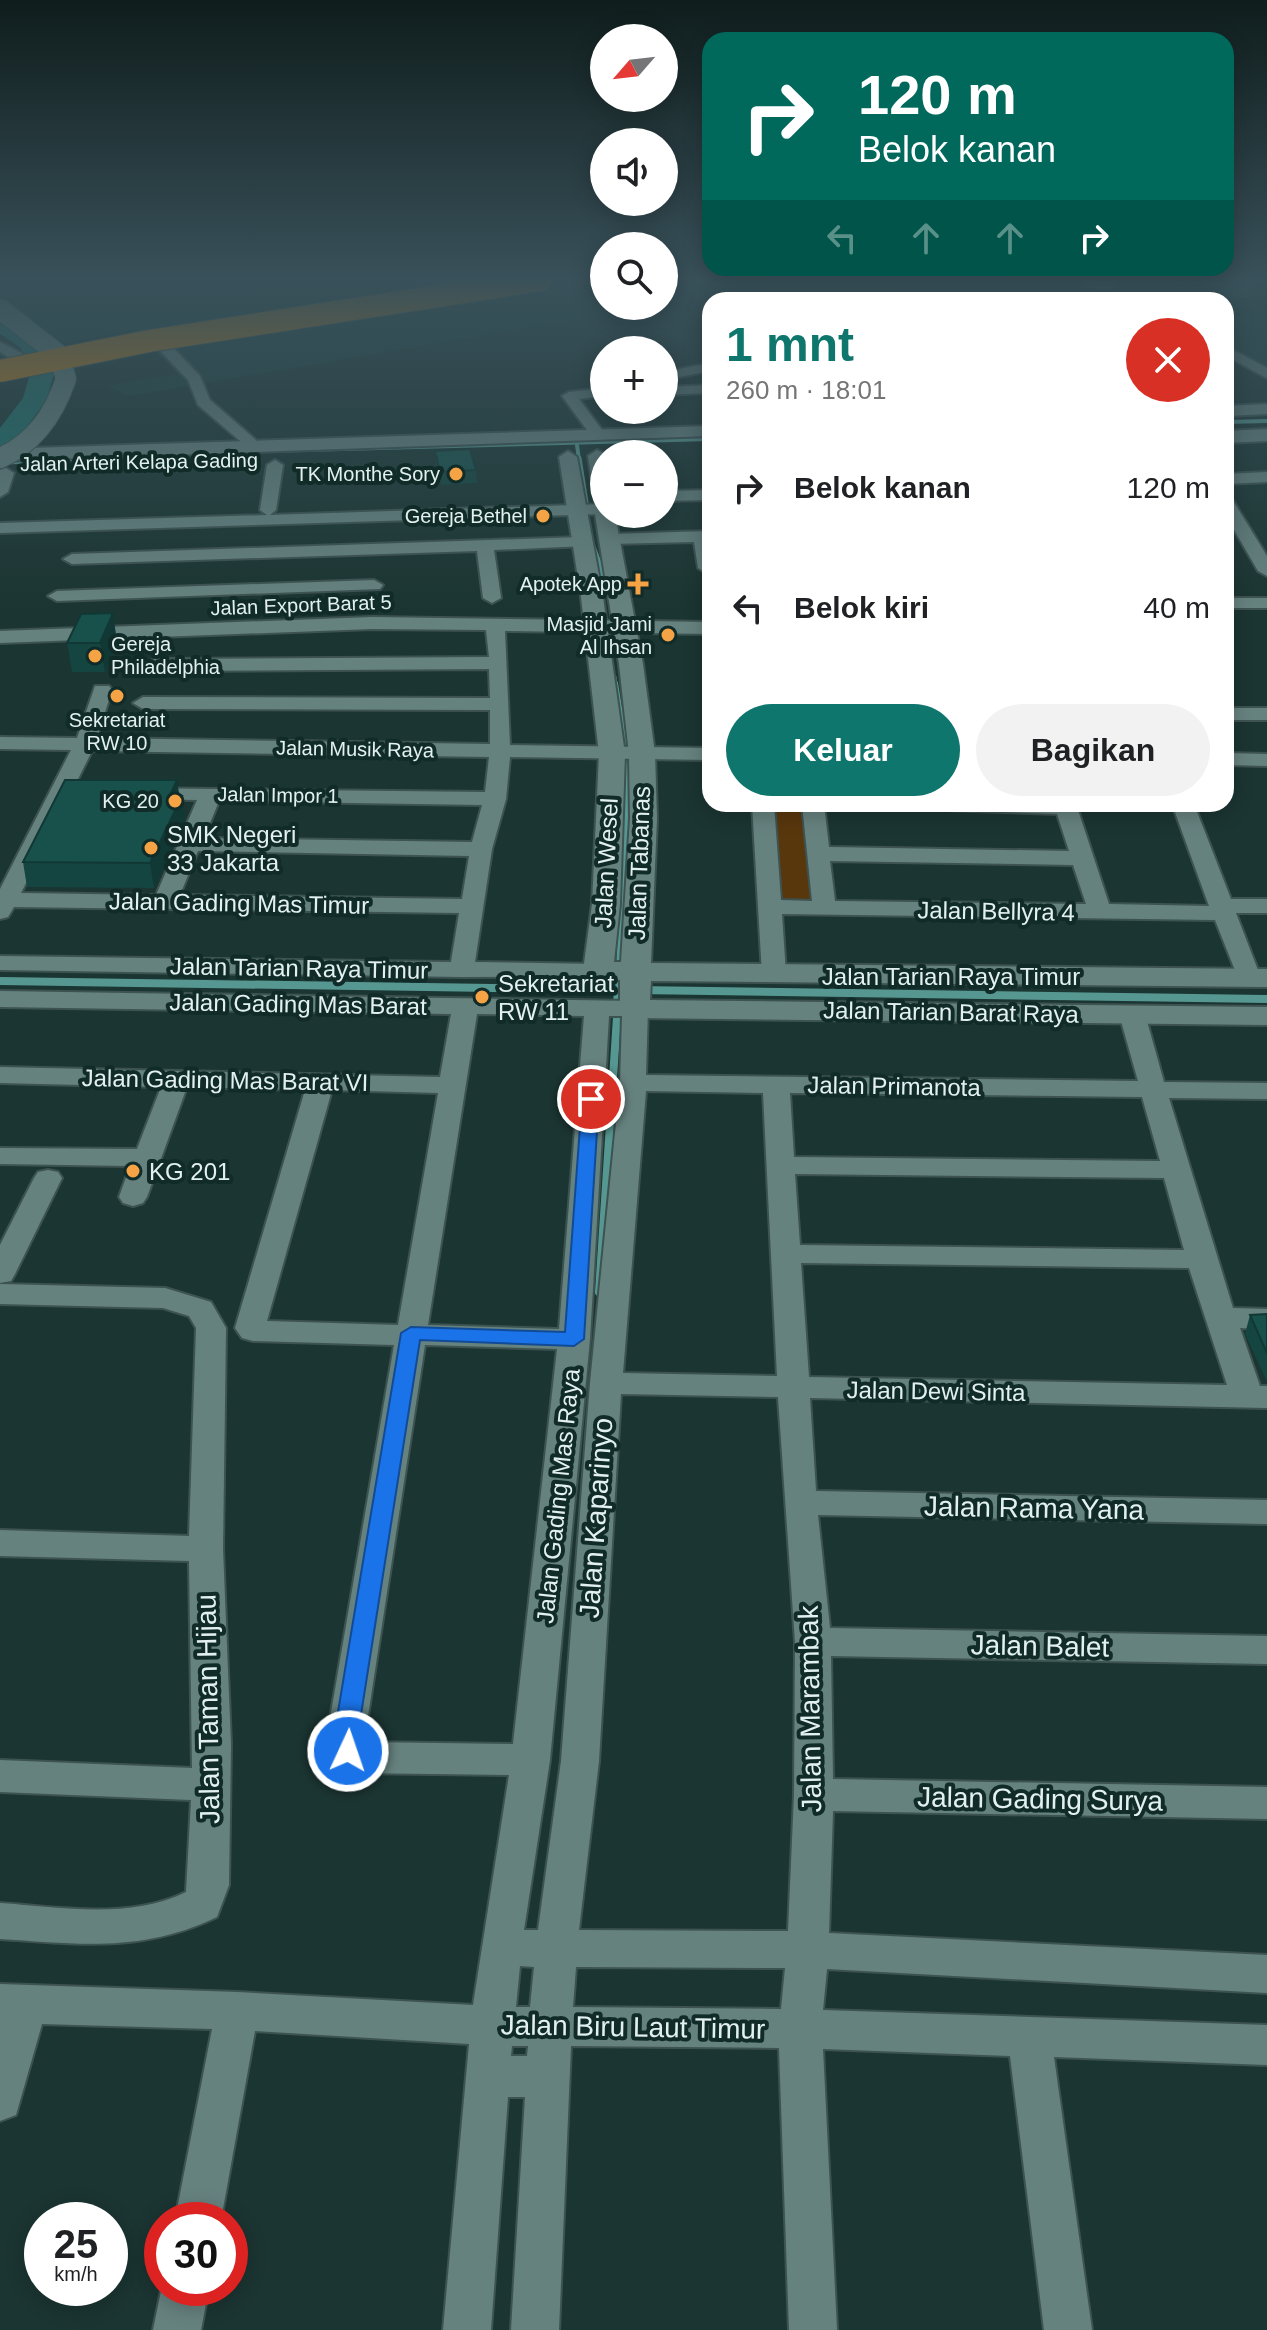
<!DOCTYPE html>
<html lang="id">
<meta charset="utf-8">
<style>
body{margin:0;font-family:Arial,sans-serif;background:#f2f2f2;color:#202124;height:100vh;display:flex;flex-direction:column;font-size:30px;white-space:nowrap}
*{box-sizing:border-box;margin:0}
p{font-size:26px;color:#757577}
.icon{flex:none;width:44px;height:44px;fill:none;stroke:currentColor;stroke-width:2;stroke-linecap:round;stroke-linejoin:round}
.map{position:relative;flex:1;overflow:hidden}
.panel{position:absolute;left:702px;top:292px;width:532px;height:520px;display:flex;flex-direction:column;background:#fff;border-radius:24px;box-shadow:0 4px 20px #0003}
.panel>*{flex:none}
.guide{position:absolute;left:702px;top:32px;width:532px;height:244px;border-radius:24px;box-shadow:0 4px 20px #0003;background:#00695c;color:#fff;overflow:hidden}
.needle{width:52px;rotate:242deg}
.controls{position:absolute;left:590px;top:24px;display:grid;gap:16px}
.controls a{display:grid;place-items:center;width:88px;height:88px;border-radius:50%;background:#fff;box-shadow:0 4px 20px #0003;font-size:40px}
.speed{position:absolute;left:24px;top:2202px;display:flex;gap:16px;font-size:40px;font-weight:700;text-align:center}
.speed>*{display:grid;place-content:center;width:104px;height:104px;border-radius:50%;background:#fff;box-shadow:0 4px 20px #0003;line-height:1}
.speed small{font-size:20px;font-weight:400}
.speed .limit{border:12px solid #d22;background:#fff;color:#111}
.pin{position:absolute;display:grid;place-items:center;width:68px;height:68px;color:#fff;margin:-34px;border:4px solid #fff;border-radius:50%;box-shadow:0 2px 8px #0007}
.me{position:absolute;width:88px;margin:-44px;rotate:3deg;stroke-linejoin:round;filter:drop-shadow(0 0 6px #0008)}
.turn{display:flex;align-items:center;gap:28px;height:168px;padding:0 24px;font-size:36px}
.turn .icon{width:104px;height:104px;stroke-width:2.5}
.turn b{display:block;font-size:56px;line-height:68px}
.lanes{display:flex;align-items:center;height:76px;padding:0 24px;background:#0003;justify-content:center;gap:40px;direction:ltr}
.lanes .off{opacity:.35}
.round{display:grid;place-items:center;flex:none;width:84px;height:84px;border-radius:42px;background:#f2f2f2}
.overview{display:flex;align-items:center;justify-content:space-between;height:136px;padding:0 24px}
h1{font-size:48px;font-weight:700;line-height:60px;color:#0f766e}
.cta{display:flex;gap:16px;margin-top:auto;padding:16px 24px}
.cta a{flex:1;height:92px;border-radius:48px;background:#0f766e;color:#fff;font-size:32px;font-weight:700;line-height:92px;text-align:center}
.cta a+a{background:#f2f2f2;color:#202124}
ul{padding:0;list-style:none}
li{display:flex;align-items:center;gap:24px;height:120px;padding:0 24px}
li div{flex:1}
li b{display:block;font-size:30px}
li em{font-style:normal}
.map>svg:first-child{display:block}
.built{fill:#1b403c}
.green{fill:#59370d}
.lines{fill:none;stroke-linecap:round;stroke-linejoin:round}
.stream-far3{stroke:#579791;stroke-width:4}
.stream-far2{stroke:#579791;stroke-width:5}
.stream-far1{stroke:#579791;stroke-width:6}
.stream{stroke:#579791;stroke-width:8}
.river{fill:#1c7069;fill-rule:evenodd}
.minor-casing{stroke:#3d5351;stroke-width:4}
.tertiary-casing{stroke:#3d5351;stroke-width:4}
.minor{fill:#66827f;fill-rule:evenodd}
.tertiary{fill:#66827f;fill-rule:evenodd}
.secondary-bridge-casing{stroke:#3d5351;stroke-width:22;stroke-linecap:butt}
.motorway-bridge-casing{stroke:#3d5351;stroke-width:24;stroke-linecap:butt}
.secondary-bridge{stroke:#66827f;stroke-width:20}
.motorway-bridge{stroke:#ce7f12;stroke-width:22}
.wall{fill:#154540}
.shaded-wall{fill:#113834}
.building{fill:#18504b;stroke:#113834;stroke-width:2}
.route{fill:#1a73e8;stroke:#114b97;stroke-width:2}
.poi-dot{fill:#f5a345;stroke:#102b28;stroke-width:3}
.labels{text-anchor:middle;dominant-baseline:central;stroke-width:8;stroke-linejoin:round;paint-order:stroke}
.far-street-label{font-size:20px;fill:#e2f1ef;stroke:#102b28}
.far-poi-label{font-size:20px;fill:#e2f1ef;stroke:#102b28;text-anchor:end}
.poi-label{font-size:24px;fill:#e2f1ef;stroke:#102b28;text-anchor:start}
.street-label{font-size:24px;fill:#e2f1ef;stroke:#102b28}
.near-street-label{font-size:28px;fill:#e2f1ef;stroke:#102b28}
</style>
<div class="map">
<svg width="1267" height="2330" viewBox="0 0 1267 2330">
<rect width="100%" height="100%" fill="#1b3532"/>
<!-- built -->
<g class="built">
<polygon points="0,280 604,280 604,306 652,306 129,396 107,386 178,374 134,330 65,343 0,361 0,348 18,344 0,330"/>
<polygon points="664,280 787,280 793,282 664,304"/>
<polygon points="876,280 1209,280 1267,296 1267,319 1264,320 1267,321 1267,368 1226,346 1226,300 945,300"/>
</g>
<!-- green -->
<polygon class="green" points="769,804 802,804 813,902 769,901"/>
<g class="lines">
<!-- stream-far3 -->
<g class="stream-far3">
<polyline points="1226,422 1267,421"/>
<polyline points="577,445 579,460"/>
<polyline points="267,451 710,439"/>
<polyline points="45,460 86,458"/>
</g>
<!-- stream-far2 -->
<g class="stream-far2">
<polyline points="579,458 588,515"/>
<polyline points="7,462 85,458"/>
<polyline points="592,544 601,568 602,597"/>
<polyline points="614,677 615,685"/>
</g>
<!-- stream-far1 -->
<polyline class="stream-far1" points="615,683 629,769 619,968"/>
<!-- stream -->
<g class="stream">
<polyline points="0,981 1267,999"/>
<polyline points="617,1007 619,966"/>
<polyline points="599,1292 617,1017"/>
</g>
<!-- river -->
<polygon class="river" points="0,317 37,338 56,367 47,399 9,452 0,454 0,428 23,398 32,367 20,347 0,334"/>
<!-- minor casing -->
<g class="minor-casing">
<g id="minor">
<path d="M1079 280H1110L1117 285C1106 293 1089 288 1079 280Z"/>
<polygon points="149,333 159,333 200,376 210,400 256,440 256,446 246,446 198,405 188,380 149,339"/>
<polygon points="0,342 25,355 27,358 15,361 0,352"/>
<polygon points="1226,346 1267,368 1267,378 1226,356"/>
<polygon points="710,363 710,371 664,380 664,372"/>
<polygon points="710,385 710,393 664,395 664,387"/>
<polygon points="604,388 604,396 579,399 603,431 595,436 590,434 562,396 569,392"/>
<polygon points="275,460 283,465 276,510 270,515 604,504 604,514 0,533 0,523 267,515 260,510 267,465"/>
<polygon points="6,468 14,473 8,492 0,497 0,470"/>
<polygon points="1267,472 1267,482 1226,484 1226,474"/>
<polygon points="710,490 710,500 664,501 664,491"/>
<polygon points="1226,497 1232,499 1267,556 1267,576 1258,571 1226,516"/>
<polygon points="710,531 710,572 707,573 698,568 694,542 609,544 601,539 609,534"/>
<polygon points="580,537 589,542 586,546 494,550 501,598 492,603 483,598 477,551 72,564 63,559 72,554"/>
<polygon points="374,580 383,585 380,589 57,601 48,596 57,591"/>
<rect x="1226" y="598" width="41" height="10"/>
<path d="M372 617 710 622V634L505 631 510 745 710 748V760L510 757 506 799 492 849 475 962 598 964 607 966 610 971 607 976 462 977 0 970V956L451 962 459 913 14 907 8 917 0 919V889L71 750 0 749V737L77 738 95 686H109L112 690 97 738 490 744V710L143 709 133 703 143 697 490 698 489 669 154 671 144 665 154 659 489 657 486 630 372 629 0 643V631ZM92 751 489 757 485 792 132 788 129 793 140 799 197 800 156 895 21 893ZM219 801 482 805 472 842 204 838ZM198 851 469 856 462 899 180 895Z"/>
<rect x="1226" y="708" width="41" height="12"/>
<polygon points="1226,753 1267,754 1267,766 1226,765"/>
<path d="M752 804H774L781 900 812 901 802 804H824L829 847 1069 851 1057 814 945 810 934 804H1076L1109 904 1209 906 1172 804H1194L1231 899H1267V913H1236L1261 978 1258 983H1240L1215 920 782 914 786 974 783 979H765L762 974ZM830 861 1073 865 1086 904 835 901Z"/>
<path d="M0 991 635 1001 644 1004 648 1009 646 1075 1138 1081 1119 1014 1123 1009H1141L1145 1014 1164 1082 1267 1083V1099L1169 1098 1233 1308 1267 1309V1329L1240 1328 1260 1386H1267V1408L810 1398 816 1491 1267 1500V1524L818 1515 830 1628 1267 1636V1664L831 1656 833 1779 1267 1787V1819L833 1811 829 1933 1267 1955V1993L827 1969 823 2010 1267 2025V2065L1054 2057 1092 2330H1044L1010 2056 823 2049 837 2330H789L779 2048 571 2046 559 2330H511L525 2097H508L491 2330H443L469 2044 255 2031 221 2220H175L212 2029 42 2024 16 2115 0 2121V1984L237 1992 473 2005 509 1775 355 1773 334 1762 326 1742 394 1345 253 1341 242 1338 235 1328 305 1090 187 1087 147 1197 143 1203 133 1206 123 1203 119 1197 130 1166 0 1164V1148L137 1149 161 1087 0 1083V1067L440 1077 451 1014 0 1007ZM477 1014 584 1016 559 1329 428 1325ZM609 1016H622L620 1083 590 1383 561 1761 538 1930H524L550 1760 590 1339ZM332 1090 438 1093 398 1325 267 1321ZM646 1091 763 1093 777 1376 623 1373ZM790 1093 1142 1097 1160 1161 794 1157ZM795 1174 1164 1178 1184 1250 800 1245ZM801 1263 1189 1268 1227 1385 809 1377ZM425 1345 557 1349 513 1744 364 1742ZM621 1394 778 1397 795 1642 794 1795 788 1931 579 1930 599 1761ZM520 1966 534 1967 530 2007H516ZM576 1967 785 1968 781 2009 573 2007ZM512 2046H528L527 2056H511Z"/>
<polygon points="48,1170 58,1172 62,1178 15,1274 11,1281 0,1283 0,1245 34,1178 38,1172"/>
<path d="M0 1284 165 1288 211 1302 226 1328 223 1549 231 1744 229 1885 217 1917C142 1953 79 1944 0 1939V1903C61 1907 129 1920 186 1892L191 1800 0 1792V1760L192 1768 189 1561 0 1556V1530L189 1536 196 1328 189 1316 163 1308 0 1304Z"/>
<polygon points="162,2286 209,2288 201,2330 153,2330"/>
</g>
</g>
<!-- tertiary casing -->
<g class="tertiary-casing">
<g id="tertiary">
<polygon points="1267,404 1267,414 1226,416 1226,406"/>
<polygon points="710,426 710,436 0,461 0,449"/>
<polygon points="1267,429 1267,441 1226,443 1226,431"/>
<polygon points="597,450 605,454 604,501 594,495 588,456"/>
<polygon points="568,451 577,457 603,597 625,754 620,904 614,962 621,962 630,818 629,754 619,664 595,514 604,508 604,514 615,514 643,664 655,754 657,818 651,963 1267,969 1267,987 651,981 650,1000 1267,1007 1267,1025 635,1018 624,1016 620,1009 620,980 587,977 583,971 592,904 599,754 581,597 559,457"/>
</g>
</g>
<!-- minor -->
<use href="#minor" class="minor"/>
<!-- tertiary -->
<use href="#tertiary" class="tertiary"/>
<!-- secondary-bridge casing -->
<g class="secondary-bridge-casing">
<path id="secondary-bridge" d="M0 309 59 355 66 379C54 414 35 443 0 458"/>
</g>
<!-- motorway-bridge casing -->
<g class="motorway-bridge-casing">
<polyline id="motorway-bridge" points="0,371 149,341 541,280"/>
</g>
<!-- secondary-bridge -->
<use href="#secondary-bridge" class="secondary-bridge"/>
<!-- motorway-bridge -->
<use href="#motorway-bridge" class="motorway-bridge"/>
</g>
<!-- wall -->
<g class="wall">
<polygon points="1123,280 1240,280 1226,300 1174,300"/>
<polygon points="435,451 476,470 477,483 441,485 436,464"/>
<polygon points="117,642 105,672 72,672 67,643"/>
<polygon points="179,795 185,820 154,888 27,887 23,862"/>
<polygon points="1267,1314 1267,1380 1266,1380 1245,1334 1250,1315"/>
</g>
<!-- shaded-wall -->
<g class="shaded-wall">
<polygon points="1267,296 1267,313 1226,318 1226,301"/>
<polygon points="113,613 117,642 105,672 100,643"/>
<polygon points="177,780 180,800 182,796 185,820 154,888 150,863 170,795"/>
</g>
<!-- building -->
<g class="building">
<polygon points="1167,280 1240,280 1267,290 1267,296 1226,301 1226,300 1219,300"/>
<polygon points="470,449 476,470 440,472 435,451"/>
<polygon points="113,613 100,643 67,643 81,614"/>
<polygon points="65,780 177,780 170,795 182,796 150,863 23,862"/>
<polygon points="1267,1314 1267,1353 1250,1315"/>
</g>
<!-- sky -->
<linearGradient id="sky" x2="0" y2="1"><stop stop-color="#0f1d1c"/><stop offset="0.46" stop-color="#39515a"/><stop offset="1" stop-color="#39515a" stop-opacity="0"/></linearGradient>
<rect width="1267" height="606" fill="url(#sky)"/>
<!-- route -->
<polygon class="route" points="591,1094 599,1099 584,1339 574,1346 420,1340 360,1721 358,1742 360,1751 356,1758 348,1761 339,1758 333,1742 401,1333 411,1327 565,1332 582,1099"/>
<!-- markers -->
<g class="poi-dot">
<circle cx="456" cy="474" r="8"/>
<circle cx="543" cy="516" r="8"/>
<path d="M634 572h8v8h8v8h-8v8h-8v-8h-8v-8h8z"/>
<circle cx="668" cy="635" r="8"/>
<circle cx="95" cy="656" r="8"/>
<circle cx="117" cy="696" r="8"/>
<circle cx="175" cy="801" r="8"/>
<circle cx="151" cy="848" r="8"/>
<circle cx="482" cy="997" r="8"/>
<circle cx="133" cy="1171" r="8"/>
</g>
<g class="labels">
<!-- far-street labels -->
<g class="far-street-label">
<text transform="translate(139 462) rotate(-1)">Jalan Arteri Kelapa Gading</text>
<text transform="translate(301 605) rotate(-2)">Jalan Export Barat 5</text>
<text transform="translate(355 749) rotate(1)">Jalan Musik Raya</text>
<text transform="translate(278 795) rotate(1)">Jalan Impor 1</text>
</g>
<!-- far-poi labels -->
<g class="far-poi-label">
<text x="440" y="474">TK Monthe Sory</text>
<text x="527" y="516">Gereja Bethel</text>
<text x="622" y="584">Apotek App</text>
<text x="652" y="624">Masjid Jami<tspan x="652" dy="23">Al Ihsan</tspan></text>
<text x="111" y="644" text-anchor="start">Gereja<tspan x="111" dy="23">Philadelphia</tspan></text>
<text x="117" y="720" text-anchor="middle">Sekretariat<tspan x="117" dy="23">RW 10</tspan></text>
<text x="159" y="801">KG 20</text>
</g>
<!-- poi labels -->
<g class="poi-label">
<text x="167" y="834">SMK Negeri<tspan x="167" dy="28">33 Jakarta</tspan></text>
<text x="498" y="983">Sekretariat<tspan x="498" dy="28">RW 11</tspan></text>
<text x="149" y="1171">KG 201</text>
</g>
<!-- street labels -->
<g class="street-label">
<text transform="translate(606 863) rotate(-87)">Jalan Wesel</text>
<text transform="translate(639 863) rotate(-88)">Jalan Tabanas</text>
<text transform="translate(239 903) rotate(1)">Jalan Gading Mas Timur</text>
<text transform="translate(996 911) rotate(1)">Jalan Bellyra 4</text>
<text transform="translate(299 968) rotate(1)">Jalan Tarian Raya Timur</text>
<text x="951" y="976">Jalan Tarian Raya Timur</text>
<text transform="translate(298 1004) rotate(1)">Jalan Gading Mas Barat</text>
<text transform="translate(951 1012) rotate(1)">Jalan Tarian Barat Raya</text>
<text transform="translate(225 1080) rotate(1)">Jalan Gading Mas Barat VI</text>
<text transform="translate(894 1086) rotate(1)">Jalan Primanota</text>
<text transform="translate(936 1391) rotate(1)">Jalan Dewi Sinta</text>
<text transform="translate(558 1496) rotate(-84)">Jalan Gading Mas Raya</text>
</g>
<!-- near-street labels -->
<g class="near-street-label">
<text transform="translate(1034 1508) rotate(1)">Jalan Rama Yana</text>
<text transform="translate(596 1518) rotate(-86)">Jalan Kaparinyo</text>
<text transform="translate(1040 1646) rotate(1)">Jalan Balet</text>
<text transform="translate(208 1709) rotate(-91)">Jalan Taman Hijau</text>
<text transform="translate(810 1709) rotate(-91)">Jalan Marambak</text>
<text transform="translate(1040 1799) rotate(1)">Jalan Gading Surya</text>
<text transform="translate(633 2027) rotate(1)">Jalan Biru Laut Timur</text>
</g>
</g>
</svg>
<div class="controls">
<a><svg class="needle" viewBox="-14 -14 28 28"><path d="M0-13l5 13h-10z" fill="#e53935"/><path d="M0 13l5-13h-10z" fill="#757577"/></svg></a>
<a><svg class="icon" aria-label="sound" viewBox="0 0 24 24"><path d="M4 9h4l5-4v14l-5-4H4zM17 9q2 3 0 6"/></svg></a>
<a><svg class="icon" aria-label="search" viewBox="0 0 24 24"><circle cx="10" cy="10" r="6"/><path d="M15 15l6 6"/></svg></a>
<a>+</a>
<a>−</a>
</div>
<div class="speed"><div>25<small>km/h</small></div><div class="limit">30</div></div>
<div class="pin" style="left:591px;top:1099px;background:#d93025"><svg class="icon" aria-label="arrive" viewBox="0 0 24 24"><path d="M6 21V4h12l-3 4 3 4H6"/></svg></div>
<svg class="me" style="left:348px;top:1751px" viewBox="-20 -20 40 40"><circle r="17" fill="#1a73e8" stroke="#fff" stroke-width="3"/><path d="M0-11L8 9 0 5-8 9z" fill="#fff"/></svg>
<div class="guide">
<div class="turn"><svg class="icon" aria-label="right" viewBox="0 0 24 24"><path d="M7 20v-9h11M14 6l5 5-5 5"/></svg><div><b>120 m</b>Belok kanan</div></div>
<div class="lanes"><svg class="icon off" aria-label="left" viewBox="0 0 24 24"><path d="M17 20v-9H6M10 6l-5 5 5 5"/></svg><svg class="icon off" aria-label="ahead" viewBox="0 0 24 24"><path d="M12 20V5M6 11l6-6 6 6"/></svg><svg class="icon off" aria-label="ahead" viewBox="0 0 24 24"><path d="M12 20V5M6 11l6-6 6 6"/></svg><svg class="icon" aria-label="right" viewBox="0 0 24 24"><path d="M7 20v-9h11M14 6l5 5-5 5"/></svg></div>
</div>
<section class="panel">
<div class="overview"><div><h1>1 mnt</h1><p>260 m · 18:01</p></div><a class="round" style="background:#d93025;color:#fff"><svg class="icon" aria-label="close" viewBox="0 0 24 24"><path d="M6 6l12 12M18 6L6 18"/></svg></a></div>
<ul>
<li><svg class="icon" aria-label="right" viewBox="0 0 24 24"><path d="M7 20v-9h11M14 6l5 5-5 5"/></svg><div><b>Belok kanan</b></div><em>120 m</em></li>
<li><svg class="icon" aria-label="left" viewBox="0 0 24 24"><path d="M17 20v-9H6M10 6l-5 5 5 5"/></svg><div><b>Belok kiri</b></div><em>40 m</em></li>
</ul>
<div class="cta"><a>Keluar</a><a>Bagikan</a></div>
</section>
</div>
